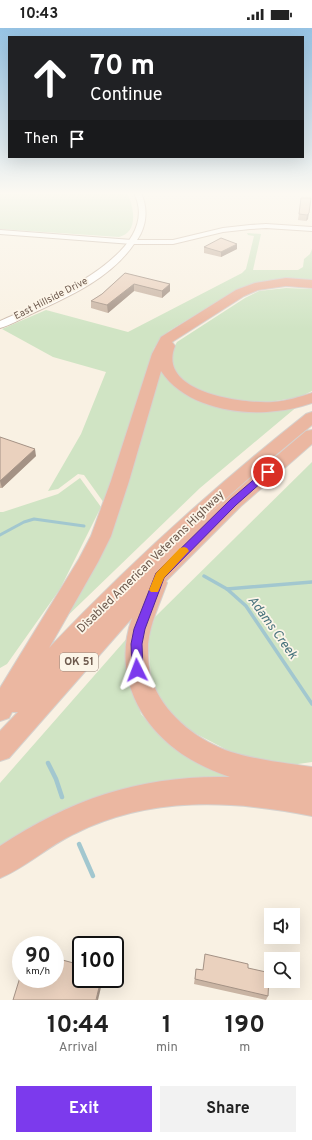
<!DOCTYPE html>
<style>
body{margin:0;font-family:Overpass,sans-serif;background:#f2f2f2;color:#222;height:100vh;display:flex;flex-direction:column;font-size:15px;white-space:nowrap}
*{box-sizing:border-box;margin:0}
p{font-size:13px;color:#767676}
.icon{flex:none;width:22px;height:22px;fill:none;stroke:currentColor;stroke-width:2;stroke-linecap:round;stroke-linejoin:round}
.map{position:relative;height:972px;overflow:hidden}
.panel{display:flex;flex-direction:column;background:#fff;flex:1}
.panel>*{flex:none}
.top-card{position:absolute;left:8px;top:8px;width:296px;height:122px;border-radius:0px;box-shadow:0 4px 16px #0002;background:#202124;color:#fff;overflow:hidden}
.tools{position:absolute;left:264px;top:880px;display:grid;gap:8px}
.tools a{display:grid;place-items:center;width:36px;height:36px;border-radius:0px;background:#fff;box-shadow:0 4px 16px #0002;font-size:20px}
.speed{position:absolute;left:12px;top:908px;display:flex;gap:8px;font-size:20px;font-weight:700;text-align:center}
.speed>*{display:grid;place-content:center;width:52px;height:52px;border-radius:50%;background:#fff;box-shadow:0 4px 16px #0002;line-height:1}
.speed small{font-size:10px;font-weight:400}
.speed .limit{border:2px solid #111;border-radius:6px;background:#fff;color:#111}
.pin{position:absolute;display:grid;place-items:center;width:34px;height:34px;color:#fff;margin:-17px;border:2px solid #fff;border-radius:50%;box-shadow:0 1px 4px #0007}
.me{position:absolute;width:44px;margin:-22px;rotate:357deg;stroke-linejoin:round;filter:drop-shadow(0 0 3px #0008)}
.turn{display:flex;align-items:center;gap:14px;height:84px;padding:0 16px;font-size:18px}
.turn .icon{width:52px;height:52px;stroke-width:2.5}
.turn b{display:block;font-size:28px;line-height:34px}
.then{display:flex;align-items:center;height:38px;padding:0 16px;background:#0003;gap:8px;font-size:15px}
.eta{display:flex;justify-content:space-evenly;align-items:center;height:68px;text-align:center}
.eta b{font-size:24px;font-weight:700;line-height:28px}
.primary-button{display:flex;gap:8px;margin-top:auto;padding:8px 16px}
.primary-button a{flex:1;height:46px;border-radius:0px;background:#7c3aed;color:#fff;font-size:16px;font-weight:700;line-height:46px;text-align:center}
.primary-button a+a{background:#f2f2f2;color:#222}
.status{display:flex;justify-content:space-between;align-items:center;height:28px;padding:0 20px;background:#fff;direction:ltr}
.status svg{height:11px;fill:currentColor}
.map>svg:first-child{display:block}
.green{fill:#d0e4c4}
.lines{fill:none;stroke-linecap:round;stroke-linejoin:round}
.stream-far2{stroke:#a2c7cf;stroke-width:3}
.stream-far1{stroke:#a2c7cf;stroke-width:3.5}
.stream{stroke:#a2c7cf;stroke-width:4.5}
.street-casing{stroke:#c8b9ac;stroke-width:2}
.secondary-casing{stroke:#cdbbac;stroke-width:2}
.highway-casing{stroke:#d6d1cd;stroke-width:2}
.street{fill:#fff;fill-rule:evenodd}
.secondary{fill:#fff;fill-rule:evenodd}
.highway{fill:#ebb7a1;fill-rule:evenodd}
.wall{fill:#c9b4a3}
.shaded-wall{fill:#a49285}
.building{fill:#ead1be;stroke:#a49285}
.route{fill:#7c3aed;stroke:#51269a}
.slow{fill:#f59e0b}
.labels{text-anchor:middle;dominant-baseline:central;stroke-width:3.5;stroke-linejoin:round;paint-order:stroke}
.far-street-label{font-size:10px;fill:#6d594d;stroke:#fcf5e8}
.shield{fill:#fcf5e8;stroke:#98887c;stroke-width:1}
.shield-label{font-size:11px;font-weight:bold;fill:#6d594d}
.street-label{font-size:12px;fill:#6d594d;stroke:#fcf5e8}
.water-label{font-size:13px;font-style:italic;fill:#4a747e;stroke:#fcf5e8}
</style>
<div class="status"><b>10:43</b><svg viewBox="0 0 49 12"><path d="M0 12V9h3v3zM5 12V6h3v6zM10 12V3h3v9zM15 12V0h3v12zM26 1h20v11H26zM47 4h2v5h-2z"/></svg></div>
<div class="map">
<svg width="312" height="972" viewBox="0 0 312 972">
<rect width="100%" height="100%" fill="#f9f1e3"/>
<!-- green -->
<g class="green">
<path d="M0 165H127C134 179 139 204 119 209L0 201Z"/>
<polygon points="247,205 261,206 253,242 298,242 303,239 304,231 310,226 312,221 312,252 236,262 169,303 154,320 104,475 84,447 78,446 58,461 48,463 81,406 106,344 53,329 2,301 46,282 128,304 242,245 246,241 254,208 248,207"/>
<polygon points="286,260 312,261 312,363 300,369 269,374 235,374 191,360 178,348 170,335 172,323 177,314 245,270 259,263"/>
<polygon points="158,339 196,369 299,377 200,460 57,598"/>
<polygon points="312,434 312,734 284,738 235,726 181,698 165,681 151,650 148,610 155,589"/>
<polygon points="80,450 101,479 60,561 7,636 0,640 0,484 3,484 58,466"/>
<polygon points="129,608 134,663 141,686 160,708 194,733 234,749 0,821 0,755"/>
</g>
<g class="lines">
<!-- stream-far2 -->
<polyline class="stream-far2" points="0,507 24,494 34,491 84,498"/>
<!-- stream-far1 -->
<g class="stream-far1">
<polyline points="204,548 227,561 246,578 312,676"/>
<polyline points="227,561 312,554"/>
</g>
<!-- stream -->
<g class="stream">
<polyline points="48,735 56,751 62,769"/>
<polyline points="79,816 93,848"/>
</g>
<!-- street casing -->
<g class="street-casing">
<polygon id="street" points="0,202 132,212 135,214 132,216 0,206"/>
</g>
<!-- secondary casing -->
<g class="secondary-casing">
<path id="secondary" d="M134 165H141C148 180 147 198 137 212H173L223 200 250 197 266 196 312 199V203L266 200 250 201 223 204 173 216H134C110 251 68 269 31 286 21 291 11 297 0 300V293C40 275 165 226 134 165Z"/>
</g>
<!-- highway casing -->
<g class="highway-casing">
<path id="highway" d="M286 250 312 252V260L286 258 258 262 244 268 172 314 175 318C156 365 244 376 273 374 287 373 299 369 312 365V375C300 379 288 382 276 383 237 388 184 378 161 343L129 453 111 508 98 534 49 620C129 536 215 458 306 386L312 384V397C275 427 240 457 205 490L247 453 306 403 312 402V416L241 478 166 553 167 555C160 575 150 595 148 616 148 630 148 646 154 658 167 689 200 714 231 724 257 732 285 735 312 739V788C232 772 151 768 76 805 49 817 27 839 0 850V818C72 770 143 747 230 749 213 743 197 736 182 726 137 695 113 644 132 590L9 730 0 733V703L18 684H12L9 690 0 693V660L79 531 91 508 111 453 152 326 161 309 236 262 255 255Z"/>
</g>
<!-- street -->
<use href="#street" class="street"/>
<!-- secondary -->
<use href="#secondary" class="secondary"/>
<!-- highway -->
<use href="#highway" class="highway"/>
</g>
<!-- wall -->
<g class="wall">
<polygon points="301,170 308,191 306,193 298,192"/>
<polygon points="204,219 237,221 221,229 204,225"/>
<polygon points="125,245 170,263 162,270 134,263 108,285 91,280 91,273 102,266"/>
<polygon points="0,409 36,428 2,460 0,460"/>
<polygon points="248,940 265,947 268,968 266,972 194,956 196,941 203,942"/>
</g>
<!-- shaded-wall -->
<g class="shaded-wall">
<polygon points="309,185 308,191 306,193 307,187"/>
<polygon points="237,216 237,221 221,229 221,224"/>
<polygon points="134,256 134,263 108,285 107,277"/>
<polygon points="170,256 170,263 162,270 162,263"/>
<polygon points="35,421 36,428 2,460 0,453"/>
<polygon points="101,951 103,951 98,972 96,972"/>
</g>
<!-- building -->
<g class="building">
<polygon points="301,170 311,170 309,185 307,187 299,186"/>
<polygon points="221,210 237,216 221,224 204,219"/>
<polygon points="125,245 170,256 162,263 134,256 107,277 91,273 102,266"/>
<polygon points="0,409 35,421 0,453"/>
<polygon points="205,926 248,936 248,940 266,944 265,947 269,948 268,968 195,951 196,941 203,942"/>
<polygon points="55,930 81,937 81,951 101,951 96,972 13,972 21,946 21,951 55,951"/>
</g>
<!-- sky -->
<linearGradient id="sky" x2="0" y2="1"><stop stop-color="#96c3e4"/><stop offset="0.55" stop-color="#fcf9f2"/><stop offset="1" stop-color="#fcf9f2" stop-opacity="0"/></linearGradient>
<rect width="312" height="301" fill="url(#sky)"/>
<!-- route -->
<polygon class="route" points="268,441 271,442 272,444 271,446 236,477 164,550 145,601 142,616 143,642 141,645 137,647 133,645 132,642 131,616 134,601 156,545 230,472 265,442"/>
<!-- slow -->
<polygon class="slow" points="184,519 187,520 189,523 187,525 164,550 158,564 151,564 149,562 156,545 180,520"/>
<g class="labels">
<!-- far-street labels -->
<g class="far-street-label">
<text transform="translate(51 271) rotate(-27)">East Hillside Drive</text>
</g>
<!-- shield labels -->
<rect class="shield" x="60" y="625" width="38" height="18" rx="3"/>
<g class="shield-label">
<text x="79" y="634">OK 51</text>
</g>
<!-- street labels -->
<g class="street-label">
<text transform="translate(151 534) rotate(-44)">Disabled American Veterans Highway</text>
</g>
<!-- water labels -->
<g class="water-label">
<text transform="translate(272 600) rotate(54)">Adams Creek</text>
</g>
</g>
</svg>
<div class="tools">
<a><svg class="icon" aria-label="sound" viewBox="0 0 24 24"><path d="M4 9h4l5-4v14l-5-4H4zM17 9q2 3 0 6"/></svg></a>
<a><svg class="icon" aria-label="search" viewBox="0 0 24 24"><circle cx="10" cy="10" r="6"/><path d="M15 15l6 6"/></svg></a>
</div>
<div class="speed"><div>90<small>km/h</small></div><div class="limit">100</div></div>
<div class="pin" style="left:268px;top:444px;background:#d93025"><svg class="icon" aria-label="arrive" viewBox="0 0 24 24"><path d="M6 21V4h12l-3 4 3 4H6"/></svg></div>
<svg class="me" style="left:137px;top:642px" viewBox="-20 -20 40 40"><path d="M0-17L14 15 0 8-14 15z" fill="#7c3aed" stroke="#fff" stroke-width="4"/></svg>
<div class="top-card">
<div class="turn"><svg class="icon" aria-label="ahead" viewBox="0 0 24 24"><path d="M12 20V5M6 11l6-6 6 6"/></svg><div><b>70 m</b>Continue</div></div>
<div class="then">Then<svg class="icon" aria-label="arrive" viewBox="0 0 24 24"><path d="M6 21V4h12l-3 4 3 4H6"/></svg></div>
</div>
</div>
<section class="panel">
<div class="eta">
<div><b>10:44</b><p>Arrival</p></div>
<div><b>1</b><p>min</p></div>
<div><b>190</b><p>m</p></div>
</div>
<div class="primary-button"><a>Exit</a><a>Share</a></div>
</section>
